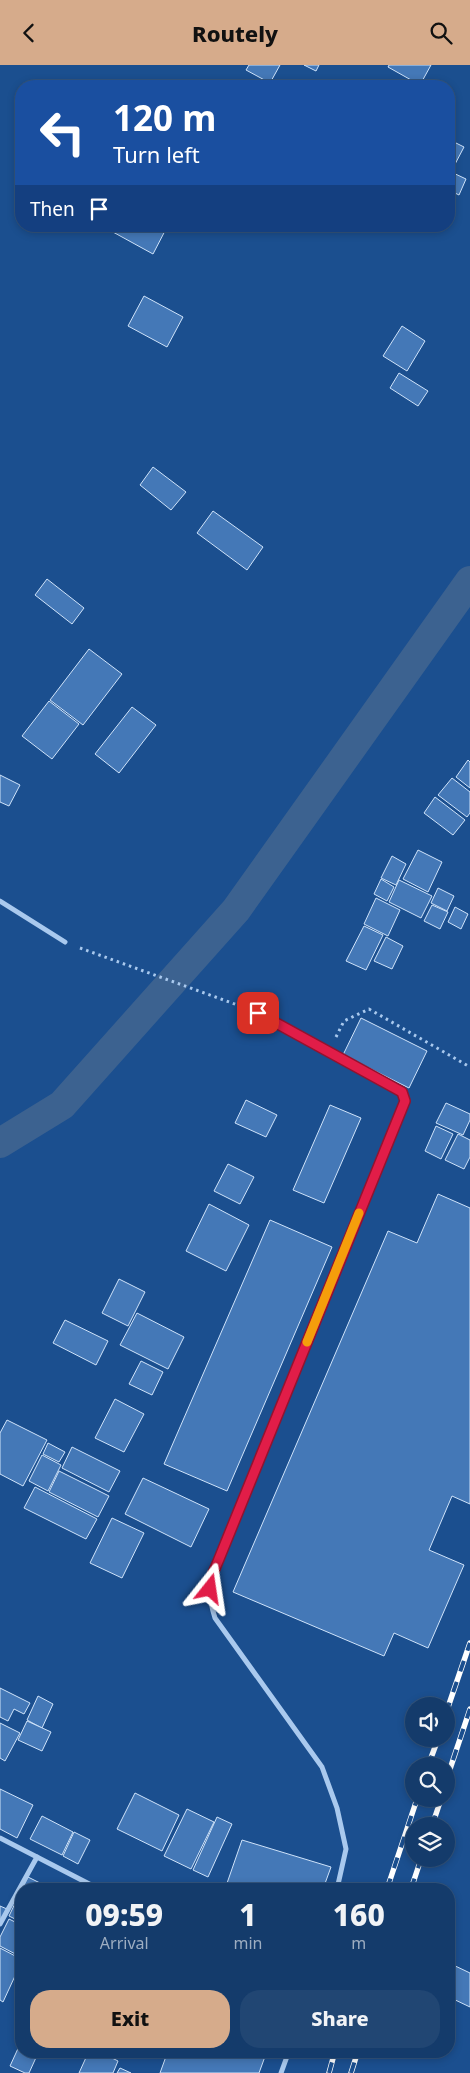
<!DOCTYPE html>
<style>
body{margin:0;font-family:"Noto Sans",sans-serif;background:#214673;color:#f1f3f6;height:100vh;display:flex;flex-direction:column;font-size:19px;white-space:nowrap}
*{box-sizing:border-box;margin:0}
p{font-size:16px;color:#9dadc1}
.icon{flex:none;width:28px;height:28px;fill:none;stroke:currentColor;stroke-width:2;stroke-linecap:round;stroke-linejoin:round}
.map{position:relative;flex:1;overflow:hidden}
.side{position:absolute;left:15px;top:1818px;width:440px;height:175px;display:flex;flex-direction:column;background:#143b6b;border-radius:20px;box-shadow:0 2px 8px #0003,0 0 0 1px #33557e}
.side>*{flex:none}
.guide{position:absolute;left:15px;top:15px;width:440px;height:152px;border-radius:20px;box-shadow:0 2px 8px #0003,0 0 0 1px #33557e;background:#1a4fa0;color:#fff;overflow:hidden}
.buttons{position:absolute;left:405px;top:1632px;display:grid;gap:10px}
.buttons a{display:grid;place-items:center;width:50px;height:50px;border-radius:50%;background:#143b6b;box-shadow:0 2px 8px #0003,0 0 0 1px #33557e;font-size:25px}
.pin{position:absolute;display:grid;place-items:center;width:42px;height:42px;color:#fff;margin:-21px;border-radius:10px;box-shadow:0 2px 8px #0006}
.me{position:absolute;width:55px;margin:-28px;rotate:15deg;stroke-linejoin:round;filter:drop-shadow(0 0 4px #0008)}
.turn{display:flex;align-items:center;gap:18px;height:105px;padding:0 15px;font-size:22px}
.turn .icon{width:65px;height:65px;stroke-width:2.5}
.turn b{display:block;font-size:35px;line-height:42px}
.then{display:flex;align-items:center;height:48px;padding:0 15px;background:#0003;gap:10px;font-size:19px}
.eta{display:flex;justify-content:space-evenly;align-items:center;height:85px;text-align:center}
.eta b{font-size:30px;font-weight:800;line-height:35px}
.action{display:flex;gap:10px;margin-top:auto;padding:10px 15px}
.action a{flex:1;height:58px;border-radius:20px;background:#d6ab8b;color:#111;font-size:20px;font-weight:800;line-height:58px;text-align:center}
.action a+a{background:#214673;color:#f1f3f6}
header{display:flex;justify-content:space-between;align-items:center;height:65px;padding:0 15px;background:#d6ab8b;color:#111;font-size:22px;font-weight:800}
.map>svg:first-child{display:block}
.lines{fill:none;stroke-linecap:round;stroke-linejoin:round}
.canal{stroke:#3c6290;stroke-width:30}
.building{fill:#4478b7;stroke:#cfe3fa}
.path{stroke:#a9c9ee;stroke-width:3;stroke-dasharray:2.5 4;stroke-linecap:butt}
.street{stroke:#a9c9ee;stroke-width:5}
.rail-casing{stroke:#fff;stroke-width:5.5}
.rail{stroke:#1b4f8f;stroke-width:4;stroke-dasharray:11;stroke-linecap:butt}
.route-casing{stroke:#92132f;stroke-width:12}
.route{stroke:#e11d48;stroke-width:9}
.slow{stroke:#f59e0b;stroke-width:9}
</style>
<header><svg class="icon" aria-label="back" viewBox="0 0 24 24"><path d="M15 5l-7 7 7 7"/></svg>Routely<svg class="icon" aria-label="search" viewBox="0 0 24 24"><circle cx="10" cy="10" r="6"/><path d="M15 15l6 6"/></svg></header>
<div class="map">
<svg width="470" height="2008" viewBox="0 0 470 2008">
<rect width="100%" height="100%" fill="#1b4f8f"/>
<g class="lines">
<!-- canal -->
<polyline class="canal" points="0,1078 62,1040 236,845 470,516"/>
</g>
<!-- building -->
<g class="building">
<polygon points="249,0 280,0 270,18 246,5"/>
<polygon points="304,0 319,0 316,6"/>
<polygon points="389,0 431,0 420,20 388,2"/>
<polygon points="450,75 464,82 453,103 449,101"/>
<polygon points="449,106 466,114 459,130 449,125"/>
<polygon points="102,161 165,161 167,162 153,189"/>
<polygon points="144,231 183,252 167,282 128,261"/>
<polygon points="402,261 425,276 407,306 383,291"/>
<polygon points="399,308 428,326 418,341 390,323"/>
<polygon points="153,402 186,427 171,445 140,420"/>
<polygon points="213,446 263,482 247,505 197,468"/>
<polygon points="47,514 84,543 72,559 35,530"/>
<polygon points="89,584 122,609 83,660 50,635"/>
<polygon points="49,636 79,659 52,694 22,671"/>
<polygon points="132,642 156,660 119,708 95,689"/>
<polygon points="468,695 470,697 470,723 456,712"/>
<polygon points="0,710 20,720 9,741 0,737"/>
<polygon points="452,713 470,727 470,748 467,752 438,730"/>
<polygon points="435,732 465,755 453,770 424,748"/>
<polygon points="418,785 442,797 428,827 403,814"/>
<polygon points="392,791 406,799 396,820 381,813"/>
<polygon points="381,814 394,822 387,836 374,829"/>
<polygon points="399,815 432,831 421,853 389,837"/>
<polygon points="438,823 454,831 447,846 431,838"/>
<polygon points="376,833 400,845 388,871 364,859"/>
<polygon points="432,840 448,847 440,864 424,856"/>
<polygon points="455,842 468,849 461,864 448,857"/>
<polygon points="364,861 383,870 366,905 346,896"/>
<polygon points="386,872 403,881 392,904 374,896"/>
<polygon points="361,953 427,986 409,1023 343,990"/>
<polygon points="246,1035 277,1050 266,1072 235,1058"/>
<polygon points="446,1038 470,1049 470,1055 463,1070 436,1058"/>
<polygon points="330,1040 361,1053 324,1138 293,1125"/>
<polygon points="436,1061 453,1069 441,1094 425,1086"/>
<polygon points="458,1069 470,1075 470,1092 464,1104 445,1095"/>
<polygon points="228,1099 254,1112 240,1139 214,1126"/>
<polygon points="438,1129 470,1143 470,1439 452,1431 429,1485 464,1500 428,1583 394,1568 384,1591 233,1527 388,1166 417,1178"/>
<polygon points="209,1139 249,1160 226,1206 186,1186"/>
<polygon points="270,1155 332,1182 227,1426 164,1399"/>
<polygon points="119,1214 145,1227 128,1261 102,1248"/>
<polygon points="137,1248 184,1272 168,1304 120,1280"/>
<polygon points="65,1255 108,1276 96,1300 53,1278"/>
<polygon points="141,1296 163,1307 152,1330 129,1319"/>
<polygon points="115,1334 144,1349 124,1387 95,1373"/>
<polygon points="7,1355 47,1375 23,1421 0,1409 0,1368"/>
<polygon points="48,1378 65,1387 59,1397 43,1389"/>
<polygon points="72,1382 120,1406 109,1427 62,1403"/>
<polygon points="42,1390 61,1400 48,1426 29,1416"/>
<polygon points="59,1406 109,1431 98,1452 49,1427"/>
<polygon points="143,1413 209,1444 191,1482 125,1449"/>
<polygon points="35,1422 97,1454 86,1474 24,1443"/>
<polygon points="112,1453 144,1468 122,1513 90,1498"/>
<polygon points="0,1623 30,1638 24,1649 14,1644 8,1656 0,1652"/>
<polygon points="38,1631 53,1639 42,1663 27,1655"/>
<polygon points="27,1656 51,1667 42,1686 18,1675"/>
<polygon points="0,1658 20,1668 5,1696 0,1693"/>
<polygon points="0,1724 33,1740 17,1773 0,1764"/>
<polygon points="135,1728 179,1750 162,1786 117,1764"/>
<polygon points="187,1744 214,1757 191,1804 164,1791"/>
<polygon points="42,1751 73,1767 62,1790 30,1774"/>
<polygon points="217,1752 232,1759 208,1812 193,1805"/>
<polygon points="74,1767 90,1775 78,1799 63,1791"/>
<polygon points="242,1775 331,1802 323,1824 225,1824"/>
<polygon points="28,1812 52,1824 22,1824"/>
<polygon points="21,1826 21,1857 9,1851"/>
<polygon points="0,1841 7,1844 0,1856"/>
<polygon points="9,1854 21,1860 21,1892 0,1881 0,1872"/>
<polygon points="0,1883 21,1894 21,1898 3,1937 0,1935"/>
<polygon points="449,1898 470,1908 470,1942 449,1932"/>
<polygon points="21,1977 21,1986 39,1986 29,2008 25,2008 10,2001"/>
<polygon points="89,1986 98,1986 118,1996 113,2008 79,2008"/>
<polygon points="168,1986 267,1986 259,2008 160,2008"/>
<polygon points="120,2003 131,2008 117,2008"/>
</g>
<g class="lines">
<!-- path -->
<g class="path">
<polyline points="80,883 243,942"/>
<polyline points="336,972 344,956 369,944 470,1002"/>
</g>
<!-- street -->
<g class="street">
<polyline points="0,836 65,877"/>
<path d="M258 947 402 1027 405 1036 219 1494C209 1518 207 1528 215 1553L322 1702 337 1743 346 1784 337 1824"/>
<polyline points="0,1773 99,1824"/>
<polyline points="0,1859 37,1792"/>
<polyline points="281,2008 289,1986"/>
</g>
<!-- rail casing -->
<g class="rail-casing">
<g id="rail">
<polyline points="446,1648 470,1578"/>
<polyline points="428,1701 438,1674"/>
<polyline points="446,1716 470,1644"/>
<polyline points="432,1761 441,1734"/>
<polyline points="387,1824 417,1734"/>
<polyline points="411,1824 421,1794"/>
<polyline points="329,2008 335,1986"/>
<polyline points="351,2008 358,1986"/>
</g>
</g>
<!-- rail -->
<use href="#rail" class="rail"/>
</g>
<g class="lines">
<!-- route casing -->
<g class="route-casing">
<polyline id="route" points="210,1524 211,1513 219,1494 405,1036 402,1027 258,948"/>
</g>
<!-- route -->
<use href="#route" class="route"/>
<!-- slow -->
<polyline class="slow" points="307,1277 359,1148"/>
</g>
</svg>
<div class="buttons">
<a><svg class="icon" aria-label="sound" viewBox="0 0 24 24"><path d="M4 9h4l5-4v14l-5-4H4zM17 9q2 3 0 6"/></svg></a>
<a><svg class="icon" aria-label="search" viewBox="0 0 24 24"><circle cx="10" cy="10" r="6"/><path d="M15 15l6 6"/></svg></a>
<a><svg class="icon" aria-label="layers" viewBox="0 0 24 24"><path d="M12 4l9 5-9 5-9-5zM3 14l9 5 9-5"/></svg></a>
</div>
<div class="pin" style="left:258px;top:948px;background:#d93025"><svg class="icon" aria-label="arrive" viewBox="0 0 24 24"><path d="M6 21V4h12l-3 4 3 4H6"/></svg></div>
<svg class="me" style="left:210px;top:1524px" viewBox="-20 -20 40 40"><path d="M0-17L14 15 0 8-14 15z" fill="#e11d48" stroke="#fff" stroke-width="4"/></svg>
<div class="guide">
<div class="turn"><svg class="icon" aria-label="left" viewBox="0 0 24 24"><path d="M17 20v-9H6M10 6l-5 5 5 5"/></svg><div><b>120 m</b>Turn left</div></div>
<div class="then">Then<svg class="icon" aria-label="arrive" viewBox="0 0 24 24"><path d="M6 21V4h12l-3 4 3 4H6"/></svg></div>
</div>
<section class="side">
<div class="eta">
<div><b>09:59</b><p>Arrival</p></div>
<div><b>1</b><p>min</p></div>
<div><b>160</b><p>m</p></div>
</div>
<div class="action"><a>Exit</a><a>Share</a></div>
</section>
</div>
